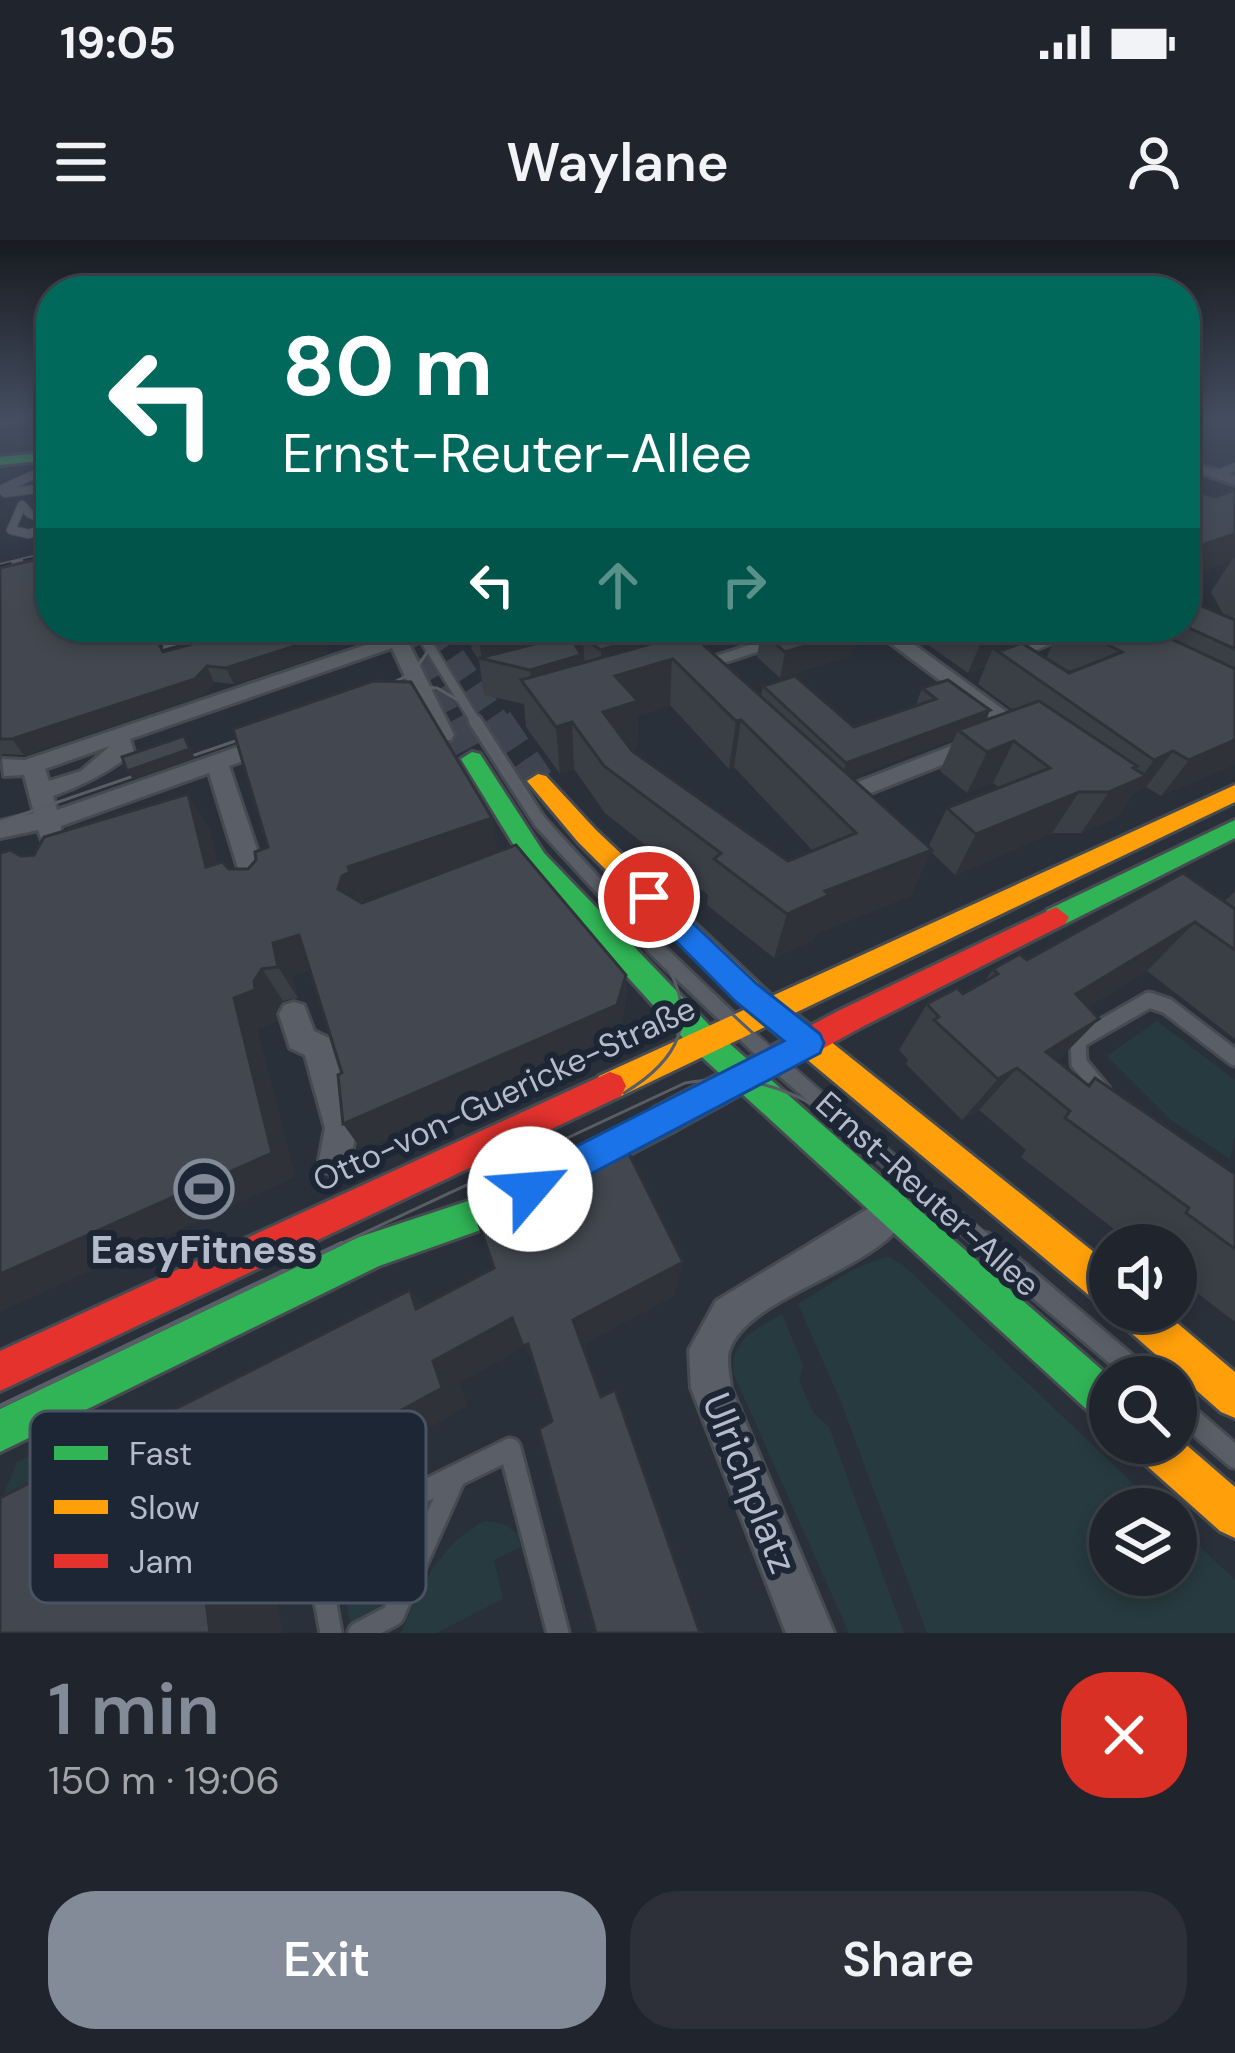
<!DOCTYPE html>
<meta charset="utf-8">
<style>
body{margin:0;font-family:"DM Sans",sans-serif;background:#2d3038;color:#f1f3f6;height:100vh;display:flex;flex-direction:column;font-size:45px;white-space:nowrap}
*{box-sizing:border-box;margin:0}
p{font-size:39px;color:#a2a4a9}
.icon{flex:none;width:66px;height:66px;fill:none;stroke:currentColor;stroke-width:2;stroke-linecap:round;stroke-linejoin:round}
.map{position:relative;height:1393px;overflow:hidden}
.sheet{display:flex;flex-direction:column;background:#20242c;flex:1}
.sheet>*{flex:none}
.banner{position:absolute;left:36px;top:36px;width:1164px;height:366px;border-radius:48px;box-shadow:0 6px 18px #0003,0 0 0 3px #3d4148;background:#00695c;color:#fff;overflow:hidden}
.controls{position:absolute;left:1089px;top:984px;display:grid;gap:24px}
.controls a{display:grid;place-items:center;width:108px;height:108px;border-radius:50%;background:#20242c;box-shadow:0 6px 18px #0003,0 0 0 3px #3d4148;font-size:60px}
.pin{position:absolute;display:grid;place-items:center;width:102px;height:102px;color:#fff;margin:-51px;border:6px solid #fff;border-radius:50%;box-shadow:0 3px 12px #0007}
.me{position:absolute;width:132px;margin:-66px;rotate:63deg;stroke-linejoin:round;filter:drop-shadow(0 0 9px #0008)}
.turn{display:flex;align-items:center;gap:42px;height:252px;padding:0 48px;font-size:54px}
.turn .icon{width:156px;height:156px;stroke-width:2.5}
.turn b{display:block;font-size:84px;line-height:102px}
.lanes{display:flex;align-items:center;height:114px;padding:0 48px;background:#0003;justify-content:center;gap:60px;direction:ltr}
.lanes .off{opacity:.35}
.round{display:grid;place-items:center;flex:none;width:126px;height:126px;border-radius:48px;background:#2d3038}
.summary{display:flex;align-items:center;justify-content:space-between;height:204px;padding:0 48px}
h1{font-size:72px;font-weight:600;line-height:90px;color:#848b98}
.primary-button{display:flex;gap:24px;margin-top:auto;padding:24px 48px}
.primary-button a{flex:1;height:138px;border-radius:48px;background:#848b98;color:#fff;font-size:48px;font-weight:600;line-height:138px;text-align:center}
.primary-button a+a{background:#2d3038;color:#f1f3f6}
.status{display:flex;justify-content:space-between;align-items:center;height:84px;padding:0 60px;background:#20242c;direction:ltr}
.status svg{height:33px;fill:currentColor}
header{display:flex;justify-content:space-between;align-items:center;height:156px;padding:0 48px;background:#20242c;font-size:54px;font-weight:600}
.map>svg:first-child{display:block}
.green{fill:#273a3f}
.lines{fill:none;stroke-linecap:round;stroke-linejoin:round}
.secondary-tunnel-far1{stroke:#3f4550;stroke-width:24;stroke-dasharray:24 12;stroke-linecap:butt}
.secondary-tunnel{stroke:#3f4550;stroke-width:32;stroke-dasharray:32 16;stroke-linecap:butt}
.lane-far4-casing{stroke:#464b52;stroke-width:10}
.lane-far3-casing{stroke:#464b52;stroke-width:14}
.lane-far2-casing{stroke:#464b52;stroke-width:18}
.lane-far1-casing{stroke:#464b52;stroke-width:21}
.lane-casing{stroke:#464b52;stroke-width:27}
.street-casing{stroke:#464b52;stroke-width:6}
.fast-casing{stroke:#464b52;stroke-width:6}
.slow-casing{stroke:#464b52;stroke-width:6}
.jam-casing{stroke:#464b52;stroke-width:6}
.lane-far4{stroke:#5a5f67;stroke-width:8}
.lane-far3{stroke:#5a5f67;stroke-width:9}
.lane-far2{stroke:#5a5f67;stroke-width:12}
.lane-far1{stroke:#5a5f67;stroke-width:15}
.lane{stroke:#5a5f67;stroke-width:21}
.street{fill:#5a5f67;fill-rule:evenodd}
.fast{fill:#30b455;fill-rule:evenodd}
.slow{fill:#ff9f0a;fill-rule:evenodd}
.jam{fill:#e5322d;fill-rule:evenodd}
.tram-far1{stroke:#595d65;stroke-width:3}
.tram{stroke:#595d65;stroke-width:4.5}
.rail-casing{stroke:#595d65;stroke-width:8}
.rail{stroke:#1d2634;stroke-width:4.5;stroke-dasharray:12;stroke-linecap:butt}
.wall{fill:#3a3e45;fill-rule:evenodd}
.shaded-wall{fill:#2f3238}
.building{fill:#434850;stroke:#2f3238;stroke-width:3;fill-rule:evenodd}
.route{fill:#1a73e8;stroke:#114b97;stroke-width:3}
.labels{text-anchor:middle;dominant-baseline:central;stroke-width:12;stroke-linejoin:round;paint-order:stroke}
.street-label{font-size:33px;fill:#b4bcca;stroke:#1d2634}
.near-poi-label{font-size:39px;font-weight:bold;fill:#b4bcca;stroke:#1d2634}
.near-street-label{font-size:39px;fill:#b4bcca;stroke:#1d2634}
.key{fill:#1d2634;stroke:#4a5361;stroke-width:3}
.key-label{font-size:33px;fill:#b4bcca}
</style>
<div class="status"><b>19:05</b><svg viewBox="0 0 49 12"><path d="M0 12V9h3v3zM5 12V6h3v6zM10 12V3h3v9zM15 12V0h3v12zM26 1h20v11H26zM47 4h2v5h-2z"/></svg></div>
<header><svg class="icon" aria-label="menu" viewBox="0 0 24 24"><path d="M4 6h16M4 12h16M4 18h16"/></svg>Waylane<svg class="icon" aria-label="person" viewBox="0 0 24 24"><circle cx="12" cy="8" r="4"/><path d="M4 21q1-7 8-7t8 7"/></svg></header>
<div class="map">
<svg width="1235" height="1393" viewBox="0 0 1235 1393">
<rect width="100%" height="100%" fill="#2a303a"/>
<!-- green -->
<g class="green">
<polygon points="1157,781 1235,840 1235,896 1230,919 1172,881 1107,816"/>
<polygon points="887,1016 903,1025 1160,1269 1110,1269 1110,1335 1176,1335 1176,1284 1235,1340 1235,1393 927,1393 841,1162 798,1064 854,1029"/>
<path d="M782 1074 803 1125 799 1141 814 1173 829 1187 904 1393H849L734 1135C729 1099 756 1090 782 1074Z"/>
<polygon points="82,1191 84,1252 0,1264 17,1222"/>
<polygon points="428,1264 388,1361 350,1383 337,1310"/>
<path d="M485 1281 504 1284 518 1294 521 1307 494 1320 503 1359 436 1393H401C419 1349 440 1303 485 1281Z"/>
</g>
<g class="lines">
<!-- secondary-tunnel-far1 -->
<g class="secondary-tunnel-far1">
<polyline points="402,387 453,484"/>
<polyline points="433,387 499,484"/>
</g>
<!-- secondary-tunnel -->
<g class="secondary-tunnel">
<polyline points="452,481 472,519"/>
<polyline points="497,481 538,541"/>
</g>
<!-- lane-far4 casing -->
<g class="lane-far4-casing">
<g id="lane-far4">
<polyline points="1216,235 1235,227"/>
<polyline points="0,250 51,227"/>
<polyline points="5,253 51,247"/>
<polyline points="51,281 30,274 22,265 11,290 29,294 51,284"/>
</g>
</g>
<!-- lane-far3 casing -->
<g class="lane-far3-casing">
<g id="lane-far3">
<polyline points="417,387 477,484"/>
<polyline points="1013,415 1069,391"/>
</g>
</g>
<!-- lane-far2 casing -->
<g class="lane-far2-casing">
<polyline id="lane-far2" points="475,481 540,582 657,710"/>
</g>
<!-- lane-far1 casing -->
<g class="lane-far1-casing">
<g id="lane-far1">
<polyline points="654,707 769,817 987,1006"/>
<polyline points="1103,852 1079,823 1078,801 1149,760 1167,766 1235,818"/>
</g>
</g>
<!-- lane casing -->
<g class="lane-casing">
<g id="lane">
<polyline points="984,1003 1142,1137"/>
<polyline points="1176,1166 1235,1217"/>
<polyline points="331,1393 315,1305 510,1209 558,1393"/>
<polyline points="359,1393 393,1375 455,1236"/>
</g>
</g>
<!-- street casing -->
<g class="street-casing">
<g id="street">
<polygon points="1185,220 1235,236 1235,245 1185,228"/>
<polygon points="806,387 834,387 692,433 675,429"/>
<polygon points="869,387 890,387 1041,497 1030,504 1022,502"/>
<path d="M398 394 407 400 454 495 451 500H435L432 495 392 408 130 499 134 512C109 532 84 545 53 556L57 570 266 497H282V507L229 526 271 651 267 658H249L245 651 209 533 61 586V603H43L38 590 0 598V581L34 573 24 535 4 536 2 519 25 520ZM110 506 81 531 49 541 45 529Z"/>
<polygon points="977,496 988,503 985,508 843,564 835,567 823,559 827,554"/>
<polygon points="294,762 304,765 314,791 329,798 357,888 348,932 336,936 324,932 319,920 325,888 305,815 290,808 279,774 284,765"/>
<path d="M892 954 904 959 909 971C885 1030 747 1054 729 1111 726 1121 730 1137 731 1148L834 1393H786L691 1148 689 1110 716 1061Z"/>
</g>
</g>
<!-- fast casing -->
<g class="fast-casing">
<g id="fast">
<polygon points="0,178 27,178 0,186"/>
<polygon points="51,212 51,220 0,225 0,217"/>
<polygon points="472,512 480,514 544,613 714,790 1110,1137 1110,1184 1096,1178 692,808 526,625 461,519"/>
<polygon points="1235,580 1235,598 1065,684 1056,687 1043,677 1047,670"/>
<polygon points="665,864 676,868 681,879 676,890 489,987 379,1026 0,1212 0,1169 359,997 471,960"/>
</g>
</g>
<!-- slow casing -->
<g class="slow-casing">
<g id="slow">
<polygon points="538,534 546,536 596,590 772,756 1235,545 1235,562 795,773 1110,1025 1110,1068 1097,1062 767,786 621,856 610,860 599,856 594,846 599,836 746,769 578,602 527,541"/>
<polygon points="1115,1071 1163,1071 1235,1132 1235,1178 1221,1172 1121,1084"/>
<polygon points="1176,1196 1235,1247 1235,1298 1220,1291 1138,1218 1132,1203 1176,1203"/>
</g>
</g>
<!-- jam casing -->
<g class="jam-casing">
<g id="jam">
<polygon points="1056,667 1069,677 1065,684 860,788 676,890 665,894 654,890 649,879 654,868 840,770"/>
<polygon points="610,832 621,836 626,846 621,856 0,1151 0,1111"/>
</g>
</g>
<!-- lane-far4 -->
<use href="#lane-far4" class="lane-far4"/>
<!-- lane-far3 -->
<use href="#lane-far3" class="lane-far3"/>
<!-- lane-far2 -->
<use href="#lane-far2" class="lane-far2"/>
<!-- lane-far1 -->
<use href="#lane-far1" class="lane-far1"/>
<!-- lane -->
<use href="#lane" class="lane"/>
<!-- street -->
<use href="#street" class="street"/>
<!-- fast -->
<use href="#fast" class="fast"/>
<!-- slow -->
<use href="#slow" class="slow"/>
<!-- jam -->
<use href="#jam" class="jam"/>
<!-- tram-far1 -->
<g class="tram-far1">
<path d="M422 387C454 441 483 503 522 552 659 724 833 864 1000 1006"/>
<polyline points="390,446 437,448 468,466"/>
<polyline points="369,454 413,433 430,408 426,392"/>
<polyline points="0,582 267,490"/>
<path d="M624 853C679 820 699 780 665 722"/>
<path d="M336 1006 685 843C734 834 774 842 817 867"/>
</g>
<!-- tram -->
<g class="tram">
<polyline points="996,1003 1153,1137"/>
<polyline points="0,1166 342,1003"/>
<polyline points="1176,1175 1235,1226"/>
</g>
<!-- rail casing -->
<g class="rail-casing">
<g id="rail">
<polyline points="0,327 51,315"/>
<polyline points="219,405 281,387"/>
<polyline points="128,415 226,387"/>
</g>
</g>
<!-- rail -->
<use href="#rail" class="rail"/>
</g>
<!-- wall -->
<g class="wall">
<path d="M1185 248 1216 257 1235 250V524L1161 556 1146 547 1133 554 1116 578 1081 593H1052L955 635 931 612 910 656 815 694 813 700 774 718 707 665 708 655 605 573 574 529 560 534 526 487 524 464 484 455 479 420 472 410 468 387H671L672 398 761 456 763 446 854 487 916 465 922 448 990 470 986 480 1013 470 978 444 985 427 968 433 903 387H1004L1008 389 999 409 1069 433 1072 432 1046 418 1061 387H1185V359L1224 376 1211 352 1231 321 1185 338ZM670 465 729 529 734 527 813 611 788 621 631 510 637 508 638 476ZM954 499 940 531 967 553 993 543 999 548 947 568 928 607 851 537Z"/>
<polygon points="0,328 164,412 248,398 323,397 328,413 234,444 214,442 203,455 24,515 2,514 0,523"/>
<polygon points="724,387 853,387 858,390 851,416 780,438 757,417 760,397 741,403"/>
<polygon points="1014,387 1057,387 1033,397"/>
<polygon points="373,441 363,663 626,735 625,766 617,796 362,910 342,833 310,730 292,735 298,758 283,761 275,772 277,781 257,789 295,937 34,615 188,554 209,589 218,624 229,629 248,629 268,607"/>
<polygon points="1235,651 1235,799 1147,731 1088,767 1058,821 1088,844 1095,838 1235,934 1235,1082 1192,1049 1185,1051 1176,1044 1176,1005 1126,1005 1128,1000 1021,917 1026,910 979,870 962,880 906,824 908,820 899,810 927,764 963,754 984,742 993,729 1224,662"/>
</g>
<!-- shaded-wall -->
<g class="shaded-wall">
<polygon points="1235,294 1235,320 1233,318 1231,321 1185,338 1185,326 1196,307"/>
<polygon points="485,387 585,387 585,389 493,422 482,419 477,390"/>
<polygon points="743,387 781,387 761,391 760,397 741,403"/>
<polygon points="1037,387 1057,387 1033,397"/>
<polygon points="673,388 670,465 638,476 637,508 604,519 601,410"/>
<polygon points="1008,389 998,411 993,408 985,427 968,433 983,397"/>
<polygon points="858,390 851,416 780,438 785,412"/>
<polygon points="323,397 328,413 234,444 226,428"/>
<polygon points="583,398 585,433 533,455 530,430 576,406"/>
<polygon points="207,426 214,442 203,455 24,515 12,499"/>
<polygon points="990,470 982,489 958,490 954,499 840,541 846,523"/>
<polygon points="741,480 734,527 729,529 736,481"/>
<polygon points="572,482 574,529 560,534 556,487"/>
<polygon points="1235,500 1235,524 1161,556 1189,520"/>
<polygon points="1014,501 993,543 967,553 987,512"/>
<polygon points="190,509 195,518 133,539 127,531"/>
<polygon points="1173,511 1146,547 1133,554 1116,578 1081,593 1109,552 1133,528 1137,526 1123,546 1141,538 1154,520"/>
<polygon points="1079,552 1052,593 955,635 976,594"/>
<polygon points="188,554 209,589 228,661 206,627"/>
<polygon points="492,578 498,612 362,660 348,627"/>
<polygon points="932,610 910,656 815,694 813,700 774,718 787,674 825,651"/>
<polygon points="350,632 364,666 338,649 342,636"/>
<polygon points="1195,682 1147,731 1035,800 1076,754"/>
<polygon points="299,695 317,728 292,735 298,758 278,727 273,703"/>
<polygon points="262,729 283,761 275,772 277,781 257,789 295,937 0,1072 0,1034 234,758"/>
<polygon points="626,735 625,766 617,796 362,910 343,884"/>
<polygon points="1099,779 1055,824 1046,812"/>
<polygon points="1017,828 979,870 962,880 998,839"/>
<polygon points="683,1022 674,1056 579,1107 573,1080"/>
<polygon points="410,1050 439,1080 416,1069"/>
<polygon points="512,1078 528,1104 537,1130 524,1107 460,1143 468,1166 263,1281 283,1393 210,1393 196,1282 433,1121"/>
</g>
<!-- building -->
<g class="building">
<polygon points="1185,248 1216,257 1235,250 1235,294 1196,307 1185,301"/>
<polygon points="51,316 51,387 151,387 163,412 243,390 248,398 284,387 316,387 323,397 226,428 207,426 195,439 12,499 0,499 0,328"/>
<polygon points="1185,359 1235,380 1235,409 1185,386"/>
<polygon points="601,387 673,388 601,410 583,398 576,406 581,415 530,430 479,418"/>
<polygon points="779,387 853,387 858,390 785,412 761,391"/>
<polygon points="968,387 1004,387 1008,389 983,397"/>
<polygon points="1073,387 1146,387 1235,429 1235,500 1189,520 1173,511 1154,520 993,408 1003,410 1022,403 1069,433 1122,412"/>
<path d="M690 393 932 610 825 651 829 655 787 674 714 619 721 613 604 526 572 482 556 487 521 440ZM673 419 736 481 741 480 856 593 788 621 632 511 603 472 638 461 615 436Z"/>
<polygon points="795,436 854,487 936,459 922,448 948,440 990,470 846,523 763,446"/>
<polygon points="373,441 411,442 492,578 348,627 350,632 342,636 338,649 362,663 516,605 626,735 617,765 343,884 338,835 342,833 299,695 273,703 278,727 262,729 254,741 255,750 234,758 272,913 0,1034 0,613 10,610 21,616 34,615 44,597 188,554 206,627 222,622 229,629 248,629 256,620 255,612 268,607 233,489"/>
<polygon points="1039,461 1137,526 1133,528 1146,536 1109,552 1079,552 976,594 947,568 1050,528 1014,501 987,512 958,490"/>
<polygon points="184,496 190,509 127,531 122,517"/>
<polygon points="1183,633 1235,669 1235,710 1195,682 1076,754 1099,779 1046,812 1089,846 1095,838 1235,934 1235,1009 1186,973 1189,968 1065,878 1070,871 1017,828 998,839 934,780 939,777 927,764 957,748 963,754 998,734 993,729 1020,714 1027,720"/>
<polygon points="629,914 683,1022 573,1080 601,1157 615,1150 700,1393 596,1393 539,1189 552,1181 528,1104 523,1106 512,1078 433,1121 442,1148 196,1282 210,1393 0,1393 0,1258 410,1050 416,1069 494,1028 479,984"/>
</g>
<!-- sky -->
<linearGradient id="sky" x2="0" y2="1"><stop stop-color="#171a20"/><stop offset="0.48" stop-color="#444e60"/><stop offset="1" stop-color="#444e60" stop-opacity="0"/></linearGradient>
<rect width="1235" height="373" fill="url(#sky)"/>
<!-- route -->
<polygon class="route" points="649,647 658,650 757,744 820,794 824,803 820,813 530,966 518,961 513,949 518,936 784,801 736,762 639,664 636,657 639,650"/>
<!-- icons -->
<defs>
<g id="stadium-ring" transform="scale(3)"><circle r="9.5" fill="#1d2634" stroke="#848b98" stroke-width="1.5"/><path d="M0-5a6.5 5 0 1 0 0 10a6.5 5 0 1 0 0-10ZM-3.5-1.8h7v3.6h-7Z" fill="#848b98"/></g>
</defs>
<g fill-rule="evenodd">
<use href="#stadium-ring" x="204" y="949"/>
</g>
<g class="labels">
<!-- street labels -->
<g class="street-label">
<text transform="translate(504 854) rotate(-25)">Otto-von-Guericke-Straße</text>
<text transform="translate(928 954) rotate(42)">Ernst-Reuter-Allee</text>
</g>
<!-- near-poi labels -->
<g class="near-poi-label">
<text x="204" y="1009">EasyFitness</text>
</g>
<!-- near-street labels -->
<g class="near-street-label">
<text transform="translate(750 1243) rotate(68)">Ulrichplatz</text>
</g>
</g>
<!-- legend -->
<rect x="30" y="1171" width="396" height="192" rx="18" class="key"/>
<rect x="54" y="1206" width="54" height="14" fill="#30b455"/>
<rect x="54" y="1260" width="54" height="14" fill="#ff9f0a"/>
<rect x="54" y="1314" width="54" height="14" fill="#e5322d"/>
<g class="key-label">
<text x="129" y="1225">Fast</text>
<text x="129" y="1279">Slow</text>
<text x="129" y="1333">Jam</text>
</g>
</svg>
<div class="controls">
<a><svg class="icon" aria-label="sound" viewBox="0 0 24 24"><path d="M4 9h4l5-4v14l-5-4H4zM17 9q2 3 0 6"/></svg></a>
<a><svg class="icon" aria-label="search" viewBox="0 0 24 24"><circle cx="10" cy="10" r="6"/><path d="M15 15l6 6"/></svg></a>
<a><svg class="icon" aria-label="layers" viewBox="0 0 24 24"><path d="M12 4l9 5-9 5-9-5zM3 14l9 5 9-5"/></svg></a>
</div>
<div class="pin" style="left:649px;top:657px;background:#d93025"><svg class="icon" aria-label="arrive" viewBox="0 0 24 24"><path d="M6 21V4h12l-3 4 3 4H6"/></svg></div>
<svg class="me" style="left:530px;top:949px" viewBox="-20 -20 40 40"><circle r="19" fill="#fff"/><path d="M0-13L10 11 0 6-10 11z" fill="#1a73e8"/></svg>
<div class="banner">
<div class="turn"><svg class="icon" aria-label="left" viewBox="0 0 24 24"><path d="M17 20v-9H6M10 6l-5 5 5 5"/></svg><div><b>80 m</b>Ernst-Reuter-Allee</div></div>
<div class="lanes"><svg class="icon" aria-label="left" viewBox="0 0 24 24"><path d="M17 20v-9H6M10 6l-5 5 5 5"/></svg><svg class="icon off" aria-label="ahead" viewBox="0 0 24 24"><path d="M12 20V5M6 11l6-6 6 6"/></svg><svg class="icon off" aria-label="right" viewBox="0 0 24 24"><path d="M7 20v-9h11M14 6l5 5-5 5"/></svg></div>
</div>
</div>
<section class="sheet">
<div class="summary"><div><h1>1 min</h1><p>150 m · 19:06</p></div><a class="round" style="background:#d93025;color:#fff"><svg class="icon" aria-label="close" viewBox="0 0 24 24"><path d="M6 6l12 12M18 6L6 18"/></svg></a></div>
<div class="primary-button"><a>Exit</a><a>Share</a></div>
</section>
